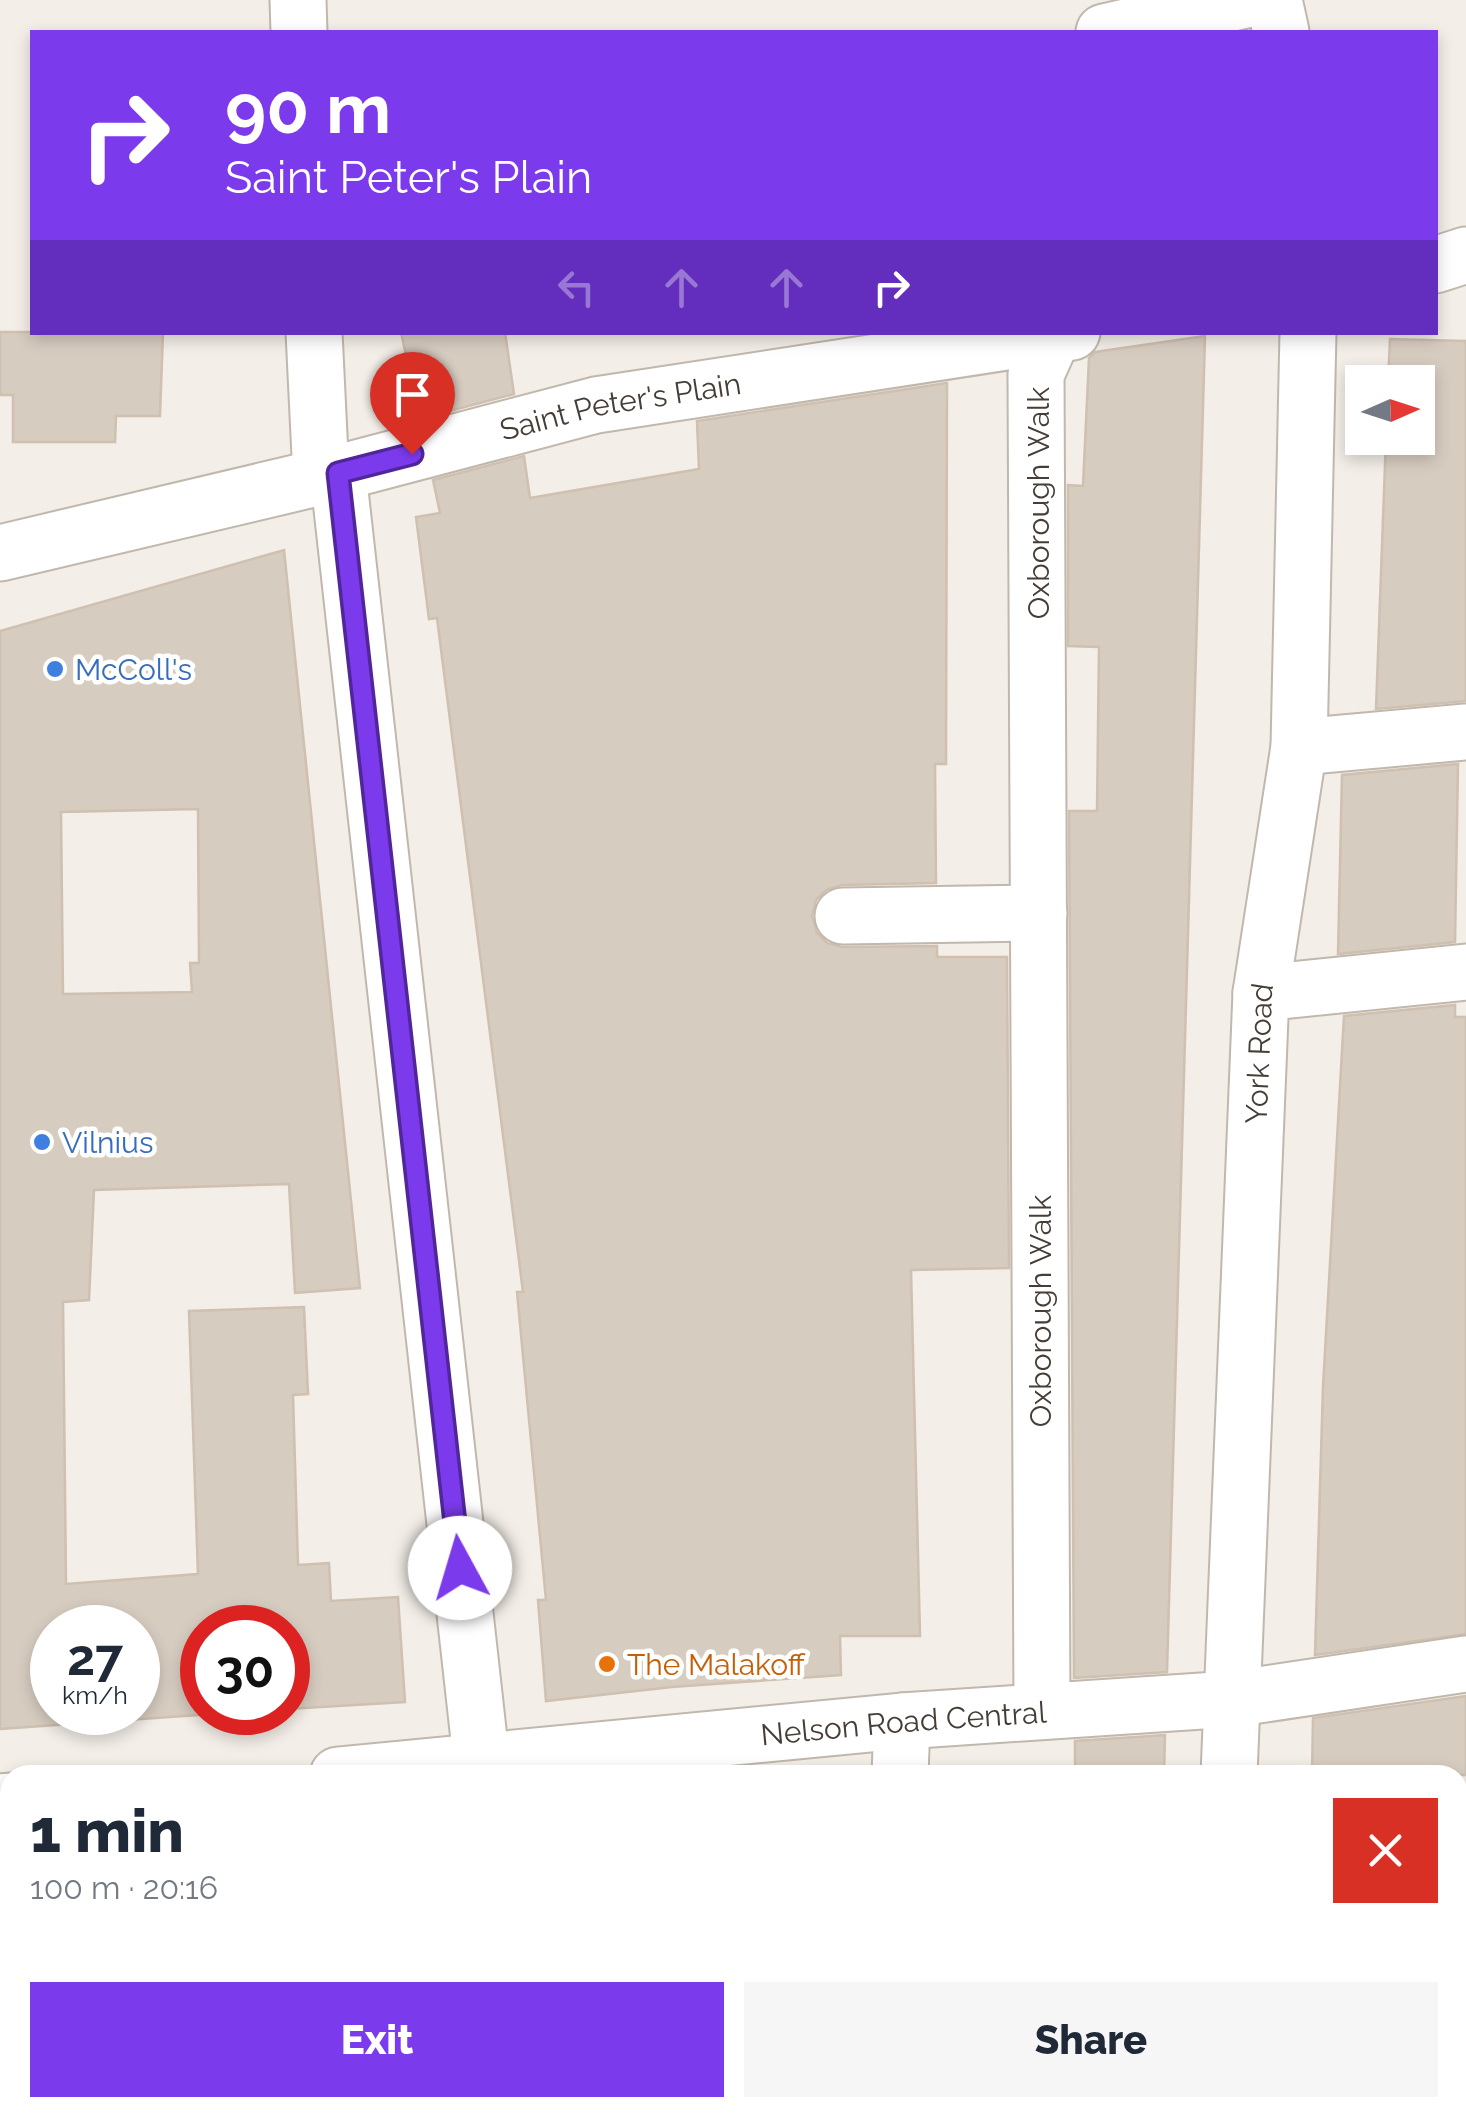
<!DOCTYPE html>
<meta charset="utf-8">
<style>
body{margin:0;font-family:Raleway,sans-serif;background:#f6f6f7;color:#1f2937;height:100vh;display:flex;flex-direction:column;font-size:38px;white-space:nowrap}
*{box-sizing:border-box;margin:0}
p{font-size:32px;color:#747a83}
.icon{flex:none;width:55px;height:55px;fill:none;stroke:currentColor;stroke-width:2;stroke-linecap:round;stroke-linejoin:round}
.map{position:relative;flex:1;overflow:hidden}
.sheet{position:absolute;left:0px;top:1765px;width:1468px;height:352px;display:flex;flex-direction:column;background:#fff;border-radius:30px 30px 0 0;box-shadow:0 5px 15px #0003}
.sheet>*{flex:none}
.top-card{position:absolute;left:30px;top:30px;width:1408px;height:305px;border-radius:0px;box-shadow:0 5px 15px #0003;background:#7c3aed;color:#fff;overflow:hidden}
.needle{width:65px;rotate:87deg}
.controls{position:absolute;left:1345px;top:365px;display:grid;gap:20px}
.controls a{display:grid;place-items:center;width:90px;height:90px;border-radius:0px;background:#fff;box-shadow:0 5px 15px #0003;font-size:50px}
.speed{position:absolute;left:30px;top:1605px;display:flex;gap:20px;font-size:50px;font-weight:700;text-align:center}
.speed>*{display:grid;place-content:center;width:130px;height:130px;border-radius:50%;background:#fff;box-shadow:0 5px 15px #0003;line-height:1}
.speed small{font-size:25px;font-weight:400}
.speed .limit{border:15px solid #d22;background:#fff;color:#111}
.pin{position:absolute;display:grid;place-items:center;width:85px;height:85px;color:#fff;margin:-102px -42px;border-radius:50% 50% 50% 0;rotate:-45deg;box-shadow:0 0 10px #0007}
.pin .icon{rotate:45deg}
.me{position:absolute;width:110px;margin:-55px;rotate:354deg;stroke-linejoin:round;filter:drop-shadow(0 0 8px #0008)}
.turn{display:flex;align-items:center;gap:35px;height:210px;padding:0 30px;font-size:45px}
.turn .icon{width:130px;height:130px;stroke-width:2.5}
.turn b{display:block;font-size:70px;line-height:85px}
.lanes{display:flex;align-items:center;height:95px;padding:0 30px;background:#0003;justify-content:center;gap:50px;direction:ltr}
.lanes .off{opacity:.35}
.round{display:grid;place-items:center;flex:none;width:105px;height:105px;border-radius:0px;background:#f6f6f7}
.summary{display:flex;align-items:center;justify-content:space-between;height:170px;padding:0 30px}
h1{font-size:60px;font-weight:800;line-height:75px}
.primary-button{display:flex;gap:20px;margin-top:auto;padding:20px 30px}
.primary-button a{flex:1;height:115px;border-radius:0px;background:#7c3aed;color:#fff;font-size:40px;font-weight:800;line-height:115px;text-align:center}
.primary-button a+a{background:#f6f6f7;color:#1f2937}
.map>svg:first-child{display:block}
.building{fill:#d7ccc0;stroke:#cfc0b0;stroke-width:2.5;fill-rule:evenodd}
.lines{fill:none;stroke-linecap:round;stroke-linejoin:round}
.minor-casing{stroke:#c1b8ad;stroke-width:59}
.minor{stroke:#fff;stroke-width:55}
.route-casing{stroke:#51269a;stroke-width:25}
.route{stroke:#7c3aed;stroke-width:18}
.shop-dot{fill:#3f7fe0;stroke:#fff;stroke-width:4}
.food-dot{fill:#e8710a;stroke:#fff;stroke-width:4}
.labels{text-anchor:middle;dominant-baseline:central;stroke-width:9;stroke-linejoin:round;paint-order:stroke}
.street-label{font-size:30px;fill:#463e36;stroke:#fff}
.shop-label{font-size:30px;fill:#366cbe;stroke:#fff;text-anchor:start}
.food-label{font-size:30px;fill:#c56008;stroke:#fff;text-anchor:start}
</style>
<div class="map">
<svg width="1466" height="2116" viewBox="0 0 1466 2116">
<rect width="100%" height="100%" fill="#f3eee7"/>
<!-- building -->
<g class="building">
<polygon points="0,332 163,332 160,416 116,416 115,442 13,442 13,395 0,395"/>
<polygon points="401,332 505,332 514,394 420,419"/>
<polygon points="1205,336 1167,1672 1074,1678 1069,811 1097,811 1099,647 1068,646 1068,485 1083,486 1089,358 1095,352"/>
<polygon points="1390,339 1466,341 1466,701 1376,709 1386,438 1418,438 1418,382 1388,382"/>
<polygon points="947,383 946,764 935,764 936,883 842,885 826,890 816,900 812,916 817,933 827,943 842,947 937,946 937,957 1007,957 1009,1268 911,1270 920,1636 840,1636 841,1675 672,1687 546,1701 538,1600 546,1600 517,1292 523,1292 437,618 429,619 416,517 440,513 433,480 524,456 530,498 699,469 697,421"/>
<path d="M284 550 360 1288 295 1293 289 1184 94 1190 89 1300 63 1302 66 1584 198 1574 189 1311 304 1307 308 1394 293 1395 298 1565 329 1563 331 1601 398 1597 405 1702 288 1709V1628H202V1712H241L0 1729V631ZM198 809 199 963H190L192 992 63 994 61 812ZM52 1628H138V1712H52Z"/>
<polygon points="1458,764 1455,942 1338,954 1342,775"/>
<polygon points="1455,1005 1455,1017 1466,1017 1466,1634 1315,1655 1323,1387 1344,1016"/>
<polygon points="1466,1696 1466,1775 1312,1775 1313,1718"/>
<polygon points="1165,1735 1164,1775 1075,1775 1075,1741"/>
</g>
<g class="lines">
<!-- minor casing -->
<g class="minor-casing">
<g id="minor">
<polyline points="298,0 299,32"/>
<polyline points="1274,0 1281,32"/>
<polyline points="1104,32 1246,0"/>
<polyline points="1435,265 1466,255"/>
<polyline points="314,332 321,477"/>
<polyline points="338,473 483,1775"/>
<path id="s1" d="M0 553 338 473 596 405 1072 332"/>
<polyline points="1299,747 1466,732"/>
<polyline points="843,916 1039,913"/>
<polyline points="1261,993 1466,972"/>
<polyline points="1042,1710 1036,374 1053,336"/>
<path id="s2" d="M338 1775 902 1721 1232 1699 1466 1664"/>
<polyline points="900,1775 902,1721"/>
<path id="s3" d="M1229 1775 1261 993 1299 747 1308 332"/>
<polyline points="0,1802 10,1801"/>
<polyline points="517,2108 518,2116"/>
<polyline points="885,2116 885,2108"/>
<polyline points="1213,2116 1213,2108"/>
</g>
</g>
<!-- minor -->
<use href="#minor" class="minor"/>
</g>
<g class="lines">
<!-- route casing -->
<g class="route-casing">
<polyline id="route" points="412,454 338,473 460,1568"/>
</g>
<!-- route -->
<use href="#route" class="route"/>
</g>
<!-- markers -->
<g class="shop-dot">
<circle cx="55" cy="669" r="10"/>
<circle cx="42" cy="1142" r="10"/>
</g>
<circle class="food-dot" cx="607" cy="1664" r="10"/>
<g class="labels">
<!-- street labels -->
<g class="street-label">
<text stroke="none"><textPath href="#s1" startOffset="638">Saint Peter's Plain</textPath></text>
<text transform="translate(1038 503) rotate(-90)">Oxborough Walk</text>
<text stroke="none"><textPath href="#s3" startOffset="722">York Road</textPath></text>
<text transform="translate(1040 1311) rotate(-90)">Oxborough Walk</text>
<text stroke="none"><textPath href="#s2" startOffset="568">Nelson Road Central</textPath></text>
</g>
<!-- shop labels -->
<g class="shop-label">
<text x="75" y="669">McColl's</text>
<text x="62" y="1142">Vilnius</text>
</g>
<!-- food labels -->
<g class="food-label">
<text x="627" y="1664">The Malakoff</text>
</g>
</g>
</svg>
<div class="controls">
<a><svg class="needle" viewBox="-14 -14 28 28"><path d="M0-13l5 13h-10z" fill="#e53935"/><path d="M0 13l5-13h-10z" fill="#747a83"/></svg></a>
</div>
<div class="speed"><div>27<small>km/h</small></div><div class="limit">30</div></div>
<div class="pin" style="left:412px;top:454px;background:#d93025"><svg class="icon" aria-label="arrive" viewBox="0 0 24 24"><path d="M6 21V4h12l-3 4 3 4H6"/></svg></div>
<svg class="me" style="left:460px;top:1568px" viewBox="-20 -20 40 40"><circle r="19" fill="#fff"/><path d="M0-13L10 11 0 6-10 11z" fill="#7c3aed"/></svg>
<div class="top-card">
<div class="turn"><svg class="icon" aria-label="right" viewBox="0 0 24 24"><path d="M7 20v-9h11M14 6l5 5-5 5"/></svg><div><b>90 m</b>Saint Peter's Plain</div></div>
<div class="lanes"><svg class="icon off" aria-label="left" viewBox="0 0 24 24"><path d="M17 20v-9H6M10 6l-5 5 5 5"/></svg><svg class="icon off" aria-label="ahead" viewBox="0 0 24 24"><path d="M12 20V5M6 11l6-6 6 6"/></svg><svg class="icon off" aria-label="ahead" viewBox="0 0 24 24"><path d="M12 20V5M6 11l6-6 6 6"/></svg><svg class="icon" aria-label="right" viewBox="0 0 24 24"><path d="M7 20v-9h11M14 6l5 5-5 5"/></svg></div>
</div>
<section class="sheet">
<div class="summary"><div><h1>1 min</h1><p>100 m · 20:16</p></div><a class="round" style="background:#d93025;color:#fff"><svg class="icon" aria-label="close" viewBox="0 0 24 24"><path d="M6 6l12 12M18 6L6 18"/></svg></a></div>
<div class="primary-button"><a>Exit</a><a>Share</a></div>
</section>
</div>
